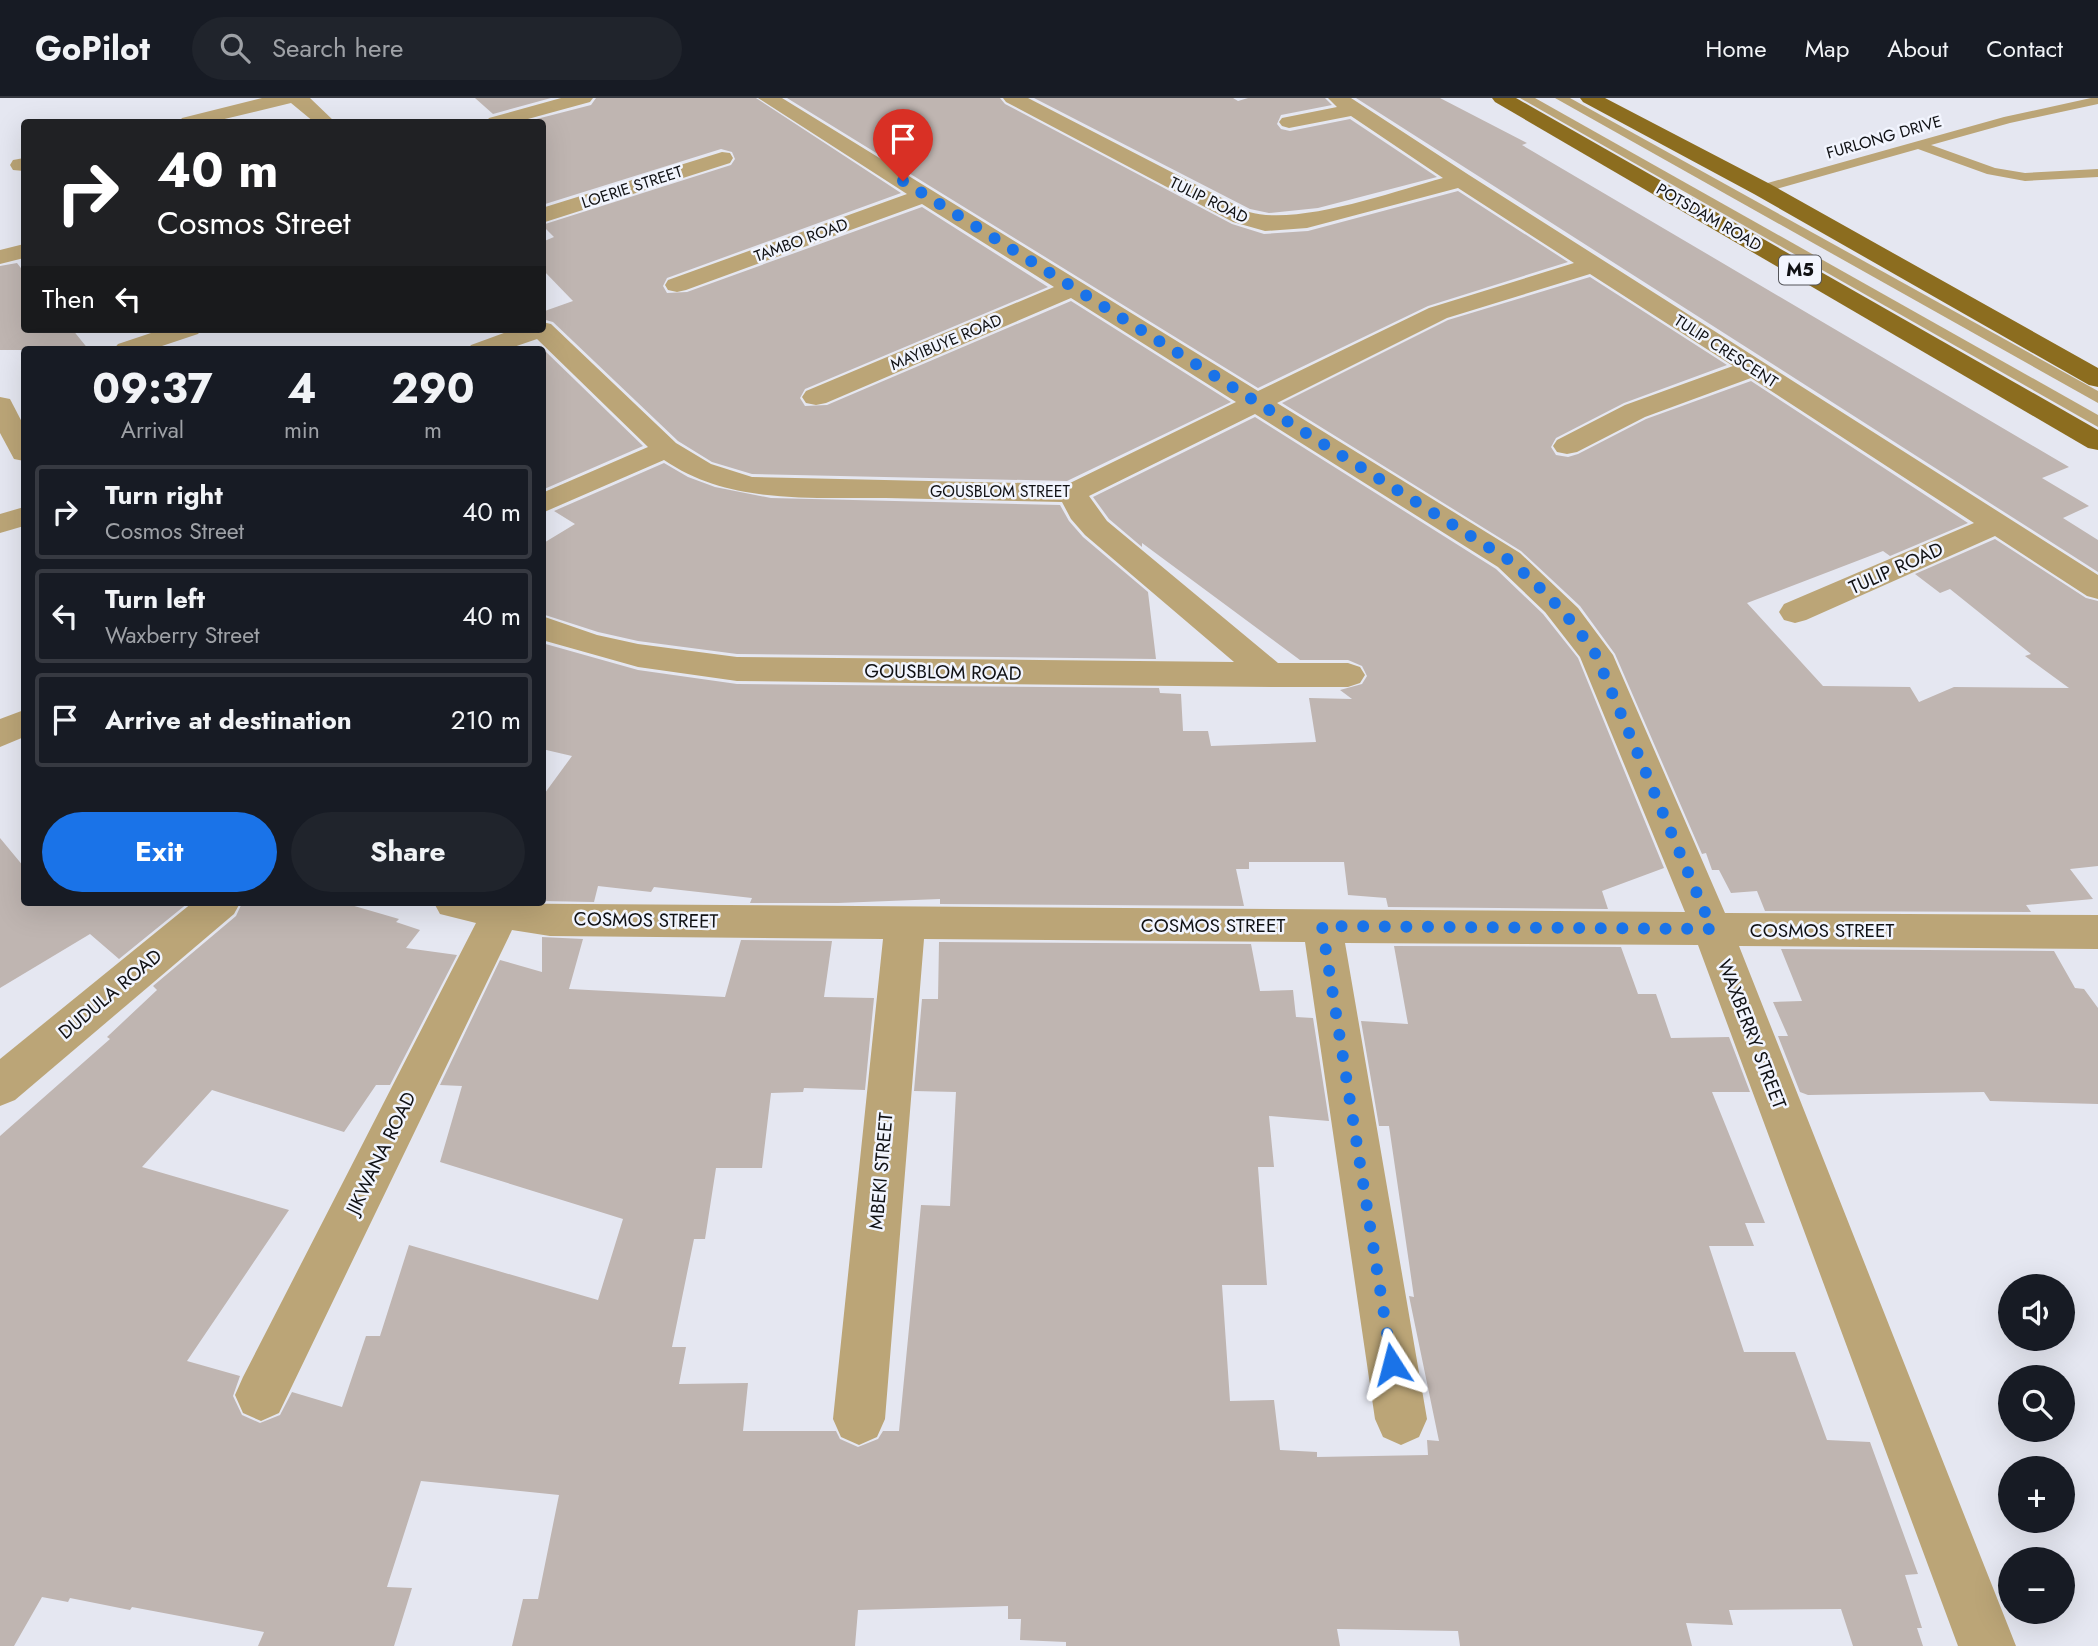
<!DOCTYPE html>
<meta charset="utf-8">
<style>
body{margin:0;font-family:Jost,sans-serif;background:#20242c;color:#f1f3f6;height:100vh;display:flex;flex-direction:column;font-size:26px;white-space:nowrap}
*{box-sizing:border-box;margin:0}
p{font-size:23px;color:#9ea1a6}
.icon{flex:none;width:38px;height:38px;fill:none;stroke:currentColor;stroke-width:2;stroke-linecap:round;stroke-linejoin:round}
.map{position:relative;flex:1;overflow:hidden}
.drawer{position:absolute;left:21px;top:248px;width:525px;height:560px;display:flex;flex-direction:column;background:#171b24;border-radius:7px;box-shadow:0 7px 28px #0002}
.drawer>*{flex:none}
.guide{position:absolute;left:21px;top:21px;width:525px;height:214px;border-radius:7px;box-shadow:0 7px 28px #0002;background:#202124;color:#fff;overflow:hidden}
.fabs{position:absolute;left:1998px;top:1176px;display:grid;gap:14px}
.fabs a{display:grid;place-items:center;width:77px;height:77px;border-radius:50%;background:#171b24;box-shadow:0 7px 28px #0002;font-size:35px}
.pin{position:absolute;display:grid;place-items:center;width:60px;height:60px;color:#fff;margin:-72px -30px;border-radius:50% 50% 50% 0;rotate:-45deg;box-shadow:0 0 7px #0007}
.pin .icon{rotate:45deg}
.me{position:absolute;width:77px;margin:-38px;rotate:351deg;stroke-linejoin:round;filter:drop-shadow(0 0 5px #0008)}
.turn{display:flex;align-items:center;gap:24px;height:147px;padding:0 21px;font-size:32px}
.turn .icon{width:91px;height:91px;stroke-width:2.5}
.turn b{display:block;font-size:49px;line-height:60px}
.then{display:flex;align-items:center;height:66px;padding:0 21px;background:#0003;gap:14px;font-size:26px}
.eta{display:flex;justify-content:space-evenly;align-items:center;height:119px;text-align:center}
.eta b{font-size:42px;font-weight:700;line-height:49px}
.cta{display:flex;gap:14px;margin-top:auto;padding:14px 21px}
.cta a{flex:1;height:80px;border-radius:42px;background:#1a73e8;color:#fff;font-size:28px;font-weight:700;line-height:80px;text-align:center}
.cta a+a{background:#20242c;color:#f1f3f6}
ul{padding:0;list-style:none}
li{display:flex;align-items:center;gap:21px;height:94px;margin:0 14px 10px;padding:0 7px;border:4px solid #363941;border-radius:7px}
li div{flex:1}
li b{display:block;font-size:26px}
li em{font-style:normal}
header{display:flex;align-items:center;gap:42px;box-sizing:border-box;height:98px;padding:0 35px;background:#171b24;border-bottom:2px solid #363941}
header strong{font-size:33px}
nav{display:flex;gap:38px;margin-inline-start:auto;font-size:24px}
.search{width:490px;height:63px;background:#20242c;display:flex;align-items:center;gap:18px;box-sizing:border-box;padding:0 24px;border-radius:38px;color:#9ea1a6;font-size:26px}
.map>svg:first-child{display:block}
.building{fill:#bfb5b1}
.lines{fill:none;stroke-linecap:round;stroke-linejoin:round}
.service{fill:#bba577;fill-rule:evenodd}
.minor{fill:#bba577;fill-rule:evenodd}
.primary{fill:#8c6d1f;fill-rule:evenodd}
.route{stroke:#1a73e8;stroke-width:12;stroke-dasharray:0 21.6}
.labels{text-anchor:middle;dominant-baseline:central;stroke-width:5;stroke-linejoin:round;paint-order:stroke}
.far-street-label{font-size:16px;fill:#101114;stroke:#f2f5fe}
.shield{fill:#f2f5fe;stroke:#54555a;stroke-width:2}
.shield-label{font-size:18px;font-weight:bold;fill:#101114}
.street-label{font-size:19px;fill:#101114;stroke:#f2f5fe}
</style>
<header>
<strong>GoPilot</strong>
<div class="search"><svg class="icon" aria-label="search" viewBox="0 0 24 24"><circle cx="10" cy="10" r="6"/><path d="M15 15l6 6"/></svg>Search here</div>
<nav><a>Home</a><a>Map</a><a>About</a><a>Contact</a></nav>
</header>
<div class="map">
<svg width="2098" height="1548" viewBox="0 0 2098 1548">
<rect width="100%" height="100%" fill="#e5e7f1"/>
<!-- building -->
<g class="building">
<polygon points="475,0 551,0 493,16"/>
<polygon points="596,0 756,0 901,95 667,180 663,188 667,195 687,194 922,109 1048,189 805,291 800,300 805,308 827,307 1071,203 1231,304 1067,383 752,376 712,364 678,343 553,224 542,221 542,214 573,203 542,171 542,144 554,139 542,127 731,67 735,61 732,54 721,51 542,107 542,24 525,24 591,7"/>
<polygon points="787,0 1000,0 1005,6 1232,126 1264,136 1308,133 1458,93 1568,164 1428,208 1258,290"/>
<polygon points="1034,0 1233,0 1238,3 1248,0 1325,0 1332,7 1281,17 1277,26 1281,31 1290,33 1350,21 1437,79 1318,110 1269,115 1250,111"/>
<polygon points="1356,0 1440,0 1527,45 1522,47 2069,369 2042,380 2089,408 2063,420 2098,442 2098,474"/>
<polygon points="17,165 24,174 24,231 72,231 89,252 0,252 0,168"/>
<polygon points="1590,179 1727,267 1624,305 1556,340 1551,349 1556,357 1568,359 1578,356 1646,321 1751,283 1968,425 1890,458 1883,453 1747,505 1823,588 1910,589 1919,604 1954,589 2069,590 2025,558 2031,556 1950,491 1940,495 1915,476 1995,441 2086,500 2098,503 2098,768 2070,771 2093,801 2026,807 2031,814 1765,813 1757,793 1731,795 1719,772 1712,772 1706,755 1702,756 1615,556 1580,508 1521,453 1282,305 1448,222"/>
<polygon points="542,250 643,348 542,392"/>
<polygon points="1255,319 1496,471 1543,516 1578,560 1664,770 1602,793 1608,811 1388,809 1386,800 1348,797 1344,764 1249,764 1249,771 1236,771 1244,808 940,806 940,801 838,805 750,805 752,800 654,789 651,794 598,788 594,804 542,803 542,699 572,658 542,651 542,545 638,572 737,586 1159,590 1160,595 1181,596 1183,633 1208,633 1211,648 1316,644 1309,600 1352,601 1340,592 1362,586 1367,578 1362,568 1348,562 1300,562 1142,445 1142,449 1109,421 1093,399"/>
<polygon points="664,365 688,379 715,389 771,400 1060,407 1069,423 1083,439 1148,494 1156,561 737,556 638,543 598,534 542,516 542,446 575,426 554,413"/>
<polygon points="0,740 24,769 24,805 188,805 119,861 90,836 0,890"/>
<polygon points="242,805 344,805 399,821 396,824 420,832 406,850 457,857 390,987 376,987 344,1034 212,992 142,1069 289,1112 187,1263 240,1278 233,1298 242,1317 260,1325 280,1317 292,1294 342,1309 366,1238 380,1238 409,1147 598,1202 623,1121 440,1064 462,988 440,987 500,862 542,874 542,839 583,841 569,891 725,899 741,842 832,843 824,899 874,900 865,992 804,990 803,994 771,995 762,1070 716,1070 705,1141 694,1141 672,1249 686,1249 679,1286 748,1285 743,1333 836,1333 840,1341 858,1349 878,1341 883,1333 899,1333 921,1107 950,1108 956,994 914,993 922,901 938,901 939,844 1251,846 1260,893 1293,892 1296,919 1313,920 1329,1023 1269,1018 1274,1069 1258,1069 1267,1187 1222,1187 1230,1303 1274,1302 1280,1352 1317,1354 1317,1359 1428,1357 1427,1342 1439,1343 1409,1198 1414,1199 1389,1028 1379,1028 1361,923 1408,926 1394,848 1621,849 1638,896 1656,896 1671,940 1729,939 1750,994 1712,994 1765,1125 1745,1125 1754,1148 1709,1148 1744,1254 1795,1254 1827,1342 1870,1344 1918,1476 1905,1477 1922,1530 1917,1530 1923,1548 1853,1548 1841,1511 1729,1512 1733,1527 1686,1525 1692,1548 1460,1548 1458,1533 1337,1531 1340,1548 1066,1548 1066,1544 1020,1542 1021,1521 1008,1521 1008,1508 858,1512 855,1548 512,1548 523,1501 538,1501 559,1397 421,1383 387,1489 412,1490 394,1548 258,1548 264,1534 132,1509 130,1512 70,1500 68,1504 42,1499 14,1548 0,1548 0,1038 110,941 107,939 157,892 153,888 236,818"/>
<polygon points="1781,851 2054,853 2075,890 2084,891 2098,910 2098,1006 1990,1003 1984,994 1808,997 1800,994 1778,938 1788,938 1773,904 1802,903"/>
</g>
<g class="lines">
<!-- service -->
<g class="service">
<polygon points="1520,0 1535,0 2098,317 2098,329"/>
<polygon points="1555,0 1570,0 2098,293 2098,305"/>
<polygon points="2091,0 2098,0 2098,6 2010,25 1931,47 1995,70 2025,75 2098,71 2098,79 2025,83 1987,76 1918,51 1762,95 1755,91 1757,88 2004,19"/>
</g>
<!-- minor -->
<g class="minor">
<polygon points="262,0 310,0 335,24 314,24 291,5 212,24 179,24 182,20"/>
<polygon points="561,0 593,0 590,4 517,24 486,24 489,20"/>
<path d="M758 0H782L1258 293 1429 210 1574 165 1458 90 1307 130 1265 133 1233 124 1006 4 1003 0H1028L1249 114C1298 128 1392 94 1443 80L1351 18 1289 30 1282 28 1279 24 1282 20 1337 9 1328 0H1351L1469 77 2098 477V501L2087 498 1995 438 1806 522 1795 525 1784 522 1779 514 1784 506 1974 425 1751 280 1645 319 1577 354 1567 356 1557 354 1553 348 1557 342 1625 307 1733 268 1590 176 1447 220 1277 305 1520 455 1578 510 1613 557 1725 815 2098 817V851L1739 848 2016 1548H1958L1698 847 1345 845 1427 1321 1419 1339 1401 1347 1383 1339 1375 1321 1305 844 924 841 885 1321 877 1339 859 1347 841 1339 833 1321 883 841 550 838 512 832 279 1315 261 1323 243 1315 235 1297 243 1279 476 825 440 816 434 805 1685 814 1580 559 1545 514 1498 469 1255 316 1089 398 1107 423 1278 565H1348L1360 569 1365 577 1360 585 1348 589H1271L737 583 638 569 542 542V518L597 537 638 546 737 559 1234 564 1085 437 1071 421 1062 404C1004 403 945 401 886 400 810 399 730 407 664 362L542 415V395L648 349 537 241 505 252H467L471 247 515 231H542V224L551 226 676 345 711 366 752 379 1068 386 1236 304 1071 200 826 305 816 307 806 305 802 299 806 293 1054 189 922 106 686 192 677 194 668 192 665 187 668 182 907 96Z"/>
<polygon points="722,54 730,55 733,60 730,65 542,125 542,110"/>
<polygon points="24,60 24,73 13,72 10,67 13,62"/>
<polygon points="24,146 24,160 0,166 0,152"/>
<polygon points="163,231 202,231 198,236 150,252 114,251 118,246"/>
<polygon points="0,299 10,301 24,328 24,363 14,361 0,335"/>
<polygon points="24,409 24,428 0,435 0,416"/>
<polygon points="24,612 24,639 0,649 0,621"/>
<polygon points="192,805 240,805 234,816 15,1002 0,1008 0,961"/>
</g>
<!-- primary -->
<g class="primary">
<polygon points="1492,0 1516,0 2098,332 2098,352 2088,350 1495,4"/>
<polygon points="1580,0 1605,0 1770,86 2098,270 2098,289 2089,287 1754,96 1583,4"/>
</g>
</g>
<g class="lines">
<!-- route -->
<path class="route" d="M903 83 1509 462C1544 492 1570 518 1596 557L1712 831 1322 828 1392 1266"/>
</g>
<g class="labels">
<!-- far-street labels -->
<g class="far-street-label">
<text transform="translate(1884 39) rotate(-16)">FURLONG DRIVE</text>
<text transform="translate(632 89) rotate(-18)">LOERIE STREET</text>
<text transform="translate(1209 102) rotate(26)">TULIP ROAD</text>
<text transform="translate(1709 119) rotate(30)">POTSDAM ROAD</text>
<text transform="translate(801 142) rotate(-20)">TAMBO ROAD</text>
<text transform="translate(946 244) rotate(-23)">MAYIBUYE ROAD</text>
<text transform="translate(1726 253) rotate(33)">TULIP CRESCENT</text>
<text x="1000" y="393">GOUSBLOM STREET</text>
</g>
<!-- shield labels -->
<rect class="shield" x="1779" y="157.5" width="42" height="29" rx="5"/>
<g class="shield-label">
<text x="1800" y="172">M5</text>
</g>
<!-- street labels -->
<g class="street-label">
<text transform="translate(1896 470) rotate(-24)">TULIP ROAD</text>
<text transform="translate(943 574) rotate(1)">GOUSBLOM ROAD</text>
<text transform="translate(646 822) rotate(1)">COSMOS STREET</text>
<text x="1213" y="827">COSMOS STREET</text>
<text x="1822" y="832">COSMOS STREET</text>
<text transform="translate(110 896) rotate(-40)">DUDULA ROAD</text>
<text transform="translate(1752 936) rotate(69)">WAXBERRY STREET</text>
<text transform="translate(381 1055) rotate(-64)">JIKWANA ROAD</text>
<text transform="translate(881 1073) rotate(-85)">MBEKI STREET</text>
</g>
</g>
</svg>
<div class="fabs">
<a><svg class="icon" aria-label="sound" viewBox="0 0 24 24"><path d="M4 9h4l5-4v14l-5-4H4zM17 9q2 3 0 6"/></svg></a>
<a><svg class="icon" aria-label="search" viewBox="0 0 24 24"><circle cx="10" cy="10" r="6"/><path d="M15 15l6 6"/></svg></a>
<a>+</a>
<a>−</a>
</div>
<div class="pin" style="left:903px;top:83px;background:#d93025"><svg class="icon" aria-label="arrive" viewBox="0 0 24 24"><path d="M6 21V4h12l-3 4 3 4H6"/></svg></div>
<svg class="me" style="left:1392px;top:1266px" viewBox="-20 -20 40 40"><path d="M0-17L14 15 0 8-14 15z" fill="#1a73e8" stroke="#fff" stroke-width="4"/></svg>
<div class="guide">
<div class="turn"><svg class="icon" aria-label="right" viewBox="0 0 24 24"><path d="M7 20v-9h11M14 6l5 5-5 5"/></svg><div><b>40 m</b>Cosmos Street</div></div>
<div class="then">Then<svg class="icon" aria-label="left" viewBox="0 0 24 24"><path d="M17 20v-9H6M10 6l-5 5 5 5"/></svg></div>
</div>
<section class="drawer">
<div class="eta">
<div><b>09:37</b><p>Arrival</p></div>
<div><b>4</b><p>min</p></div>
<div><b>290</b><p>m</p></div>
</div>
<ul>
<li><svg class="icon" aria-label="right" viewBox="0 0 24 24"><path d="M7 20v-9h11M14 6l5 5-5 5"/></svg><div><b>Turn right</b><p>Cosmos Street</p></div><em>40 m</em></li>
<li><svg class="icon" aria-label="left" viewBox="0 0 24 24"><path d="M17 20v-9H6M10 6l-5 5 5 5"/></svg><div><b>Turn left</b><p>Waxberry Street</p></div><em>40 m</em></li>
<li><svg class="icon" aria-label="arrive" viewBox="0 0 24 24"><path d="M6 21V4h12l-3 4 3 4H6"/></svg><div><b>Arrive at destination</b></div><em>210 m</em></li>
</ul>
<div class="cta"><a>Exit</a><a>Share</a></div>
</section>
</div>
